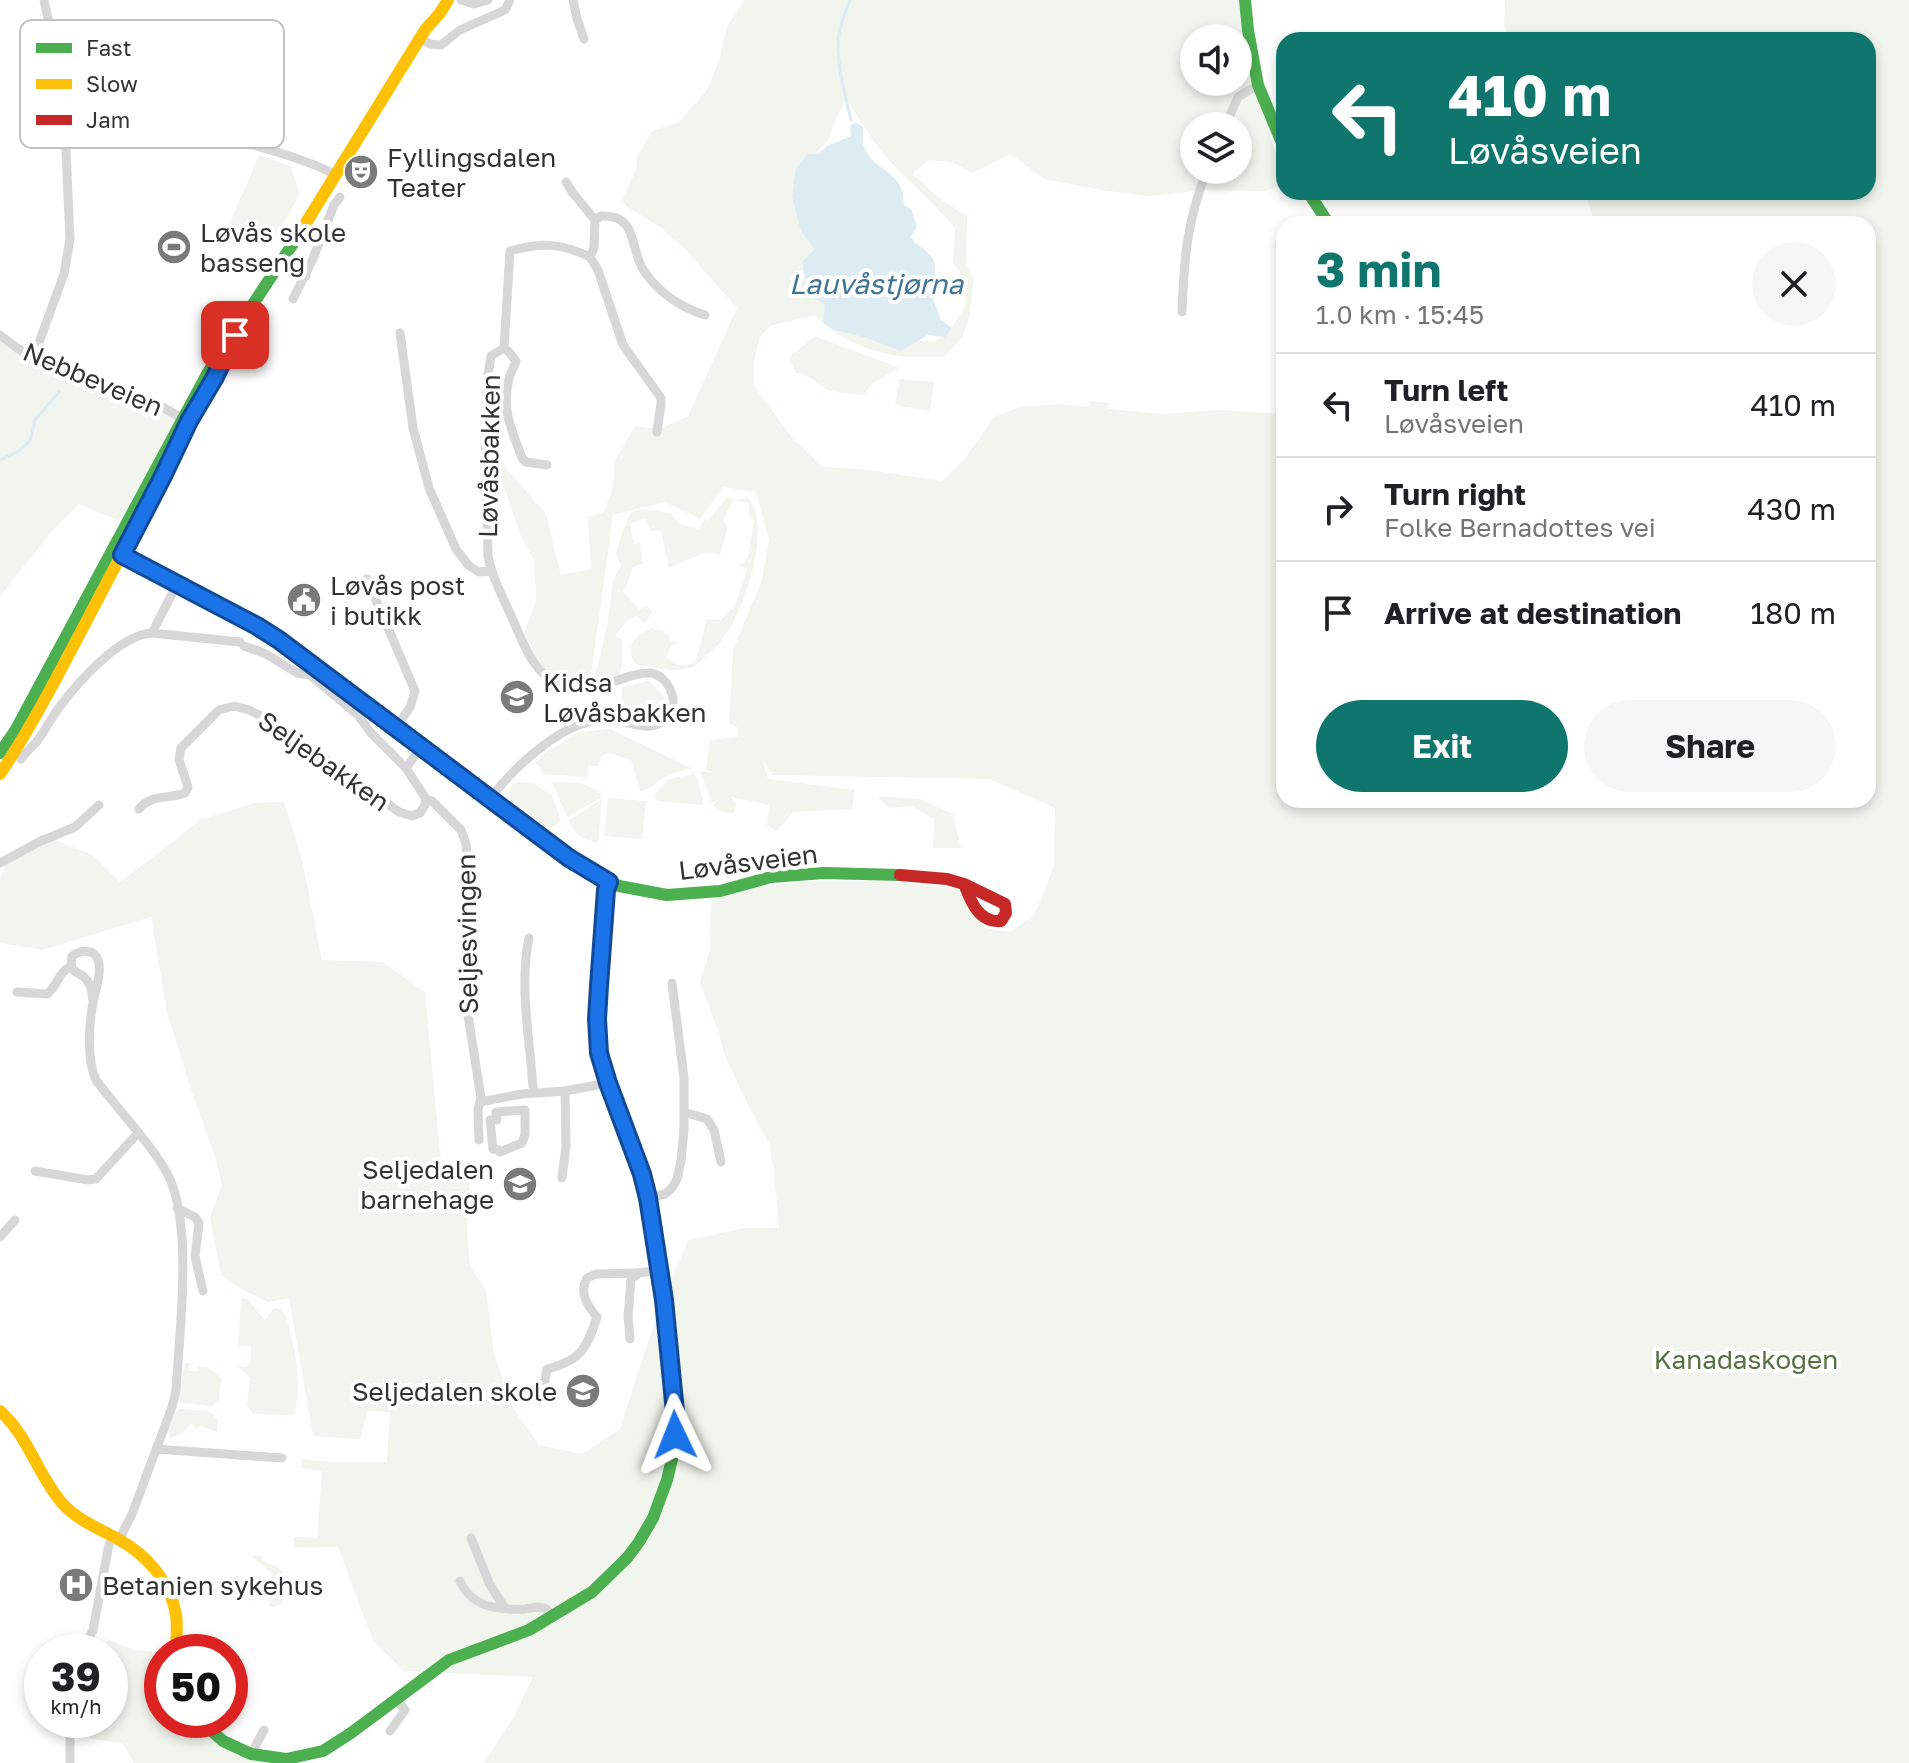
<!DOCTYPE html>
<meta charset="utf-8">
<style>
body{margin:0;font-family:"Golos Text",sans-serif;background:#f6f6f6;color:#202124;height:100vh;display:flex;flex-direction:column;font-size:30px;white-space:nowrap}
*{box-sizing:border-box;margin:0}
p{font-size:26px;color:#757577}
.icon{flex:none;width:44px;height:44px;fill:none;stroke:currentColor;stroke-width:2;stroke-linecap:round;stroke-linejoin:round}
.map{position:relative;flex:1;overflow:hidden}
.side{position:absolute;left:1276px;top:216px;width:600px;height:592px;display:flex;flex-direction:column;background:#fff;border-radius:24px;box-shadow:0 4px 12px #0003}
.side>*{flex:none}
.hud{position:absolute;left:1276px;top:32px;width:600px;height:168px;border-radius:24px;box-shadow:0 4px 12px #0003;background:#0f766e;color:#fff;overflow:hidden}
.tools{position:absolute;left:1180px;top:24px;display:grid;gap:16px}
.tools a{display:grid;place-items:center;width:72px;height:72px;border-radius:50%;background:#fff;box-shadow:0 4px 12px #0003;font-size:40px}
.speed{position:absolute;left:24px;top:1634px;display:flex;gap:16px;font-size:40px;font-weight:700;text-align:center}
.speed>*{display:grid;place-content:center;width:104px;height:104px;border-radius:50%;background:#fff;box-shadow:0 4px 12px #0003;line-height:1}
.speed small{font-size:20px;font-weight:400}
.speed .limit{border:12px solid #d22;background:#fff;color:#111}
.pin{position:absolute;display:grid;place-items:center;width:68px;height:68px;color:#fff;margin:-34px;border-radius:16px;box-shadow:0 4px 12px #0006}
.me{position:absolute;width:88px;margin:-44px;rotate:358deg;stroke-linejoin:round;filter:drop-shadow(0 0 6px #0008)}
.turn{display:flex;align-items:center;gap:28px;height:168px;padding:0 40px;font-size:36px}
.turn .icon{width:104px;height:104px;stroke-width:2.5}
.turn b{display:block;font-size:56px;line-height:68px}
.round{display:grid;place-items:center;flex:none;width:84px;height:84px;border-radius:42px;background:#f6f6f6}
.overview{display:flex;align-items:center;justify-content:space-between;height:136px;padding:0 40px}
h1{font-size:48px;font-weight:700;line-height:60px;color:#0f766e}
.primary-button{display:flex;gap:16px;margin-top:auto;padding:16px 40px}
.primary-button a{flex:1;height:92px;border-radius:48px;background:#0f766e;color:#fff;font-size:32px;font-weight:700;line-height:92px;text-align:center}
.primary-button a+a{background:#f6f6f6;color:#202124}
ul{padding:0;list-style:none}
li{display:flex;align-items:center;gap:24px;height:104px;padding:0 40px;border-top:2px solid #e0e0e0}
li div{flex:1}
li b{display:block;font-size:30px}
li em{font-style:normal}
.map>svg:first-child{display:block}
.green{fill:#f1f5ed;fill-rule:evenodd}
.water{fill:#ddebf3}
.lines{fill:none;stroke-linecap:round;stroke-linejoin:round}
.stream{stroke:#ddebf3;stroke-width:3}
.street{stroke:#d7d7d7;stroke-width:9}
.fast{stroke:#4caf50;stroke-width:12}
.slow{stroke:#ffc107;stroke-width:12}
.jam{stroke:#c62828;stroke-width:12}
.route-casing{stroke:#114b97;stroke-width:20}
.route{stroke:#1a73e8;stroke-width:14}
.labels{text-anchor:middle;dominant-baseline:central;stroke-width:8;stroke-linejoin:round;paint-order:stroke}
.poi-label{font-size:26px;fill:#333;stroke:#fff;text-anchor:start}
.street-label{font-size:26px;fill:#333;stroke:#fff}
.park-label{font-size:26px;fill:#56703f;stroke:#fff}
.water-label{font-size:28px;font-style:italic;fill:#3f7597;stroke:#fff}
.key{fill:#fff;stroke:#c2c2c2;stroke-width:2}
.key-label{font-size:22px;fill:#333}
</style>
<div class="map">
<svg width="1909" height="1763" viewBox="0 0 1909 1763">
<rect width="100%" height="100%" fill="#fff"/>
<!-- green -->
<g class="green">
<path d="M744 0H1241L1251 74 1275 151 1284 165V185L1264 191 1204 190 1150 196 1100 190 1044 179 1010 154 973 173 951 162 929 160 912 174 943 201 967 216 966 263 974 278 969 318 962 338 944 357C928 356 910 358 893 355 866 350 833 337 815 315L770 326 760 337 754 360V386L793 439 823 467 862 469 942 481 966 457 994 417 1019 407 1060 404 1089 407 1090 401 1109 403V409L1165 414 1217 410 1284 414V800H1868V224H1595L1585 192H1868V40H1509L1504 24 1505 2V0H1909V1763H484L514 1716 533 1677 404 1671 373 1641 338 1547H294V1537L317 1538 322 1471 301 1468 302 1459 333 1462H387L390 1412 368 1411 360 1439 313 1436 289 1298 268 1302 243 1290 221 1275 210 1218 222 1184 215 1157 192 1093 167 1012 151 917 42 950 0 943V878L5 868 3 859 7 855 41 835 93 855 120 882 178 838 199 820 254 803 284 802 302 859 322 960 383 962 425 992 440 1153 443 1166 470 1175 467 1230 470 1265 486 1291 494 1354 513 1408 539 1445 582 1454 620 1429 655 1320 688 1240 745 1228H779L774 1170 769 1143 750 1109 724 1054 719 1033 700 982 710 950 711 899C729 894 747 888 765 886 829 876 893 882 957 888L985 928 1009 932 1032 917 1042 898 1054 865 1055 808 989 779 772 775 762 758 768 779 855 790 852 809 793 812 777 831 767 826 769 805 731 797 736 804 734 813 723 812 714 806 715 801 712 803 700 771 714 773 706 770 710 740 738 737V728L729 723 733 650 762 580 769 540 756 492 723 487 700 519 665 502 613 515 590 683 552 681 532 650 529 640 524 634 536 600 534 561 520 534 492 452 546 514 561 575 591 569 588 517 604 512 613 487 615 461 635 426 660 429 688 416 737 308 685 249 661 228 626 206 622 199 635 172 638 155 652 131 679 122 707 90 719 61 727 27ZM1194 38H1238V82H1194ZM846 100C858 115 868 135 881 151 904 178 932 201 955 228L953 263 967 281 965 306 949 332 935 341 876 339 801 167 828 141 835 120ZM1194 126H1238V170H1194Z"/>
<polygon points="259,155 291,166 300,194 269,248 235,236 230,230 230,223"/>
<polygon points="0,335 33,359 152,401 182,418 154,471 119,521 79,504 53,530 0,596"/>
<polygon points="815,336 899,368 872,384 863,395 829,391 804,374 796,373 789,357"/>
<polygon points="900,379 934,382 930,411 895,405"/>
<path d="M728 496 734 500 748 498C773 524 744 612 724 637 720 644 713 649 707 655 703 658 698 665 693 667 676 674 656 666 638 666 622 649 634 635 652 628L664 631V633L670 635 669 640 676 642 675 645H671L667 658 678 665 695 664 707 619 721 620 730 610 734 609 747 569 739 565V562L744 563 748 556 754 521 749 517V503L733 500 723 521 728 526 720 555 706 552 669 568 661 531H651L645 518 630 524 634 544 640 543 643 564 633 567 626 587 622 591 640 610 646 606 651 609 652 614 645 622H643L637 616 627 621 615 636 622 639V664L620 675 607 679 594 681 607 627 613 580 621 566 616 553 623 531 630 513 641 509 658 511 671 514 681 525 698 529 705 519 708 521Z"/>
<polygon points="649,681 666,699 660,714 642,719 621,716 622,687"/>
<path d="M610 729 693 769C684 770 673 772 665 777 655 782 651 791 640 791L631 760 609 753 601 756 599 766H588L587 777 543 774 536 762 548 751 579 732Z"/>
<polygon points="694,774 698,781 704,805 657,801 654,795 669,779"/>
<polygon points="519,782 533,783 552,795 561,822 546,829 511,803 509,792 513,783"/>
<path d="M552 782C569 782 593 781 602 797L567 817Z"/>
<polygon points="876,796 920,799 953,814 961,848 933,848 934,819 911,806 889,808"/>
<polygon points="608,798 646,801 642,839 604,836"/>
<path d="M602 799 598 843C584 840 573 834 569 820Z"/>
<path d="M241 1298 247 1299 265 1320 274 1308 282 1310 286 1316C295 1349 303 1381 294 1415L253 1414 247 1405 250 1378 238 1366 247 1367 248 1363H250L251 1347 238 1345Z"/>
<polygon points="185,1363 189,1363 189,1371 197,1371 197,1366 208,1367 221,1378 219,1400 212,1406 180,1403 179,1400"/>
<polygon points="179,1409 209,1411 218,1420 217,1432 200,1426 196,1428 191,1424 181,1434 170,1438 168,1432 175,1412"/>
<path d="M251 1555 262 1556V1561C268 1563 275 1565 280 1569 290 1578 288 1595 281 1605L270 1607 269 1600 279 1591 274 1585 255 1601 241 1596 239 1599 228 1598 235 1587 251 1597 269 1581 272 1574Z"/>
<path d="M109 1640 134 1650 162 1652V1720H194C210 1742 233 1752 258 1763H134L122 1743 91 1739 81 1720H110V1652H80L81 1649H98Z"/>
</g>
<!-- water -->
<path class="water" d="M856 123 863 127C863 133 862 142 864 147 873 173 904 168 904 205L911 209 917 226 911 237C916 246 925 248 931 256 938 265 935 287 932 297L941 320 952 328 945 337 928 335 901 351 864 337 834 330 823 322 825 305 809 293 802 262 815 249 801 231 792 197 796 168 808 154H818L827 146 851 136 850 125Z"/>
<g class="lines">
<!-- stream -->
<g class="stream">
<path d="M850 0C845 13 838 29 838 44 838 70 845 95 851 120"/>
<polyline points="0,460 17,452 30,441 35,420 59,392"/>
</g>
<!-- street -->
<g class="street">
<polyline points="461,0 474,4 488,0"/>
<polyline points="573,0 577,19 584,39"/>
<polyline points="420,38 430,44 441,45 460,30 505,10 510,0"/>
<path d="M201 118C225 142 234 139 263 148 288 155 314 163 336 175"/>
<polyline points="1225,126 1238,97 1258,85"/>
<polyline points="566,182 573,193 595,220"/>
<polyline points="590,257 598,270 623,345 661,398 661,404 657,432"/>
<polyline points="283,260 306,276"/>
<polyline points="293,299 312,261 334,205 340,197"/>
<path d="M1182 312C1184 257 1187 222 1207 170"/>
<polyline points="400,333 413,428 429,488 456,549 469,566 479,572 491,571"/>
<polyline points="0,335 17,348 47,365 152,401 185,420"/>
<path d="M504 348 510 251C540 242 561 243 590 257L594 248 595 220 601 216C639 214 629 249 644 271 659 293 680 307 705 315"/>
<path d="M504 348 509 352 516 361C514 368 510 373 509 379 501 410 512 430 522 458L526 462 547 465"/>
<polyline points="33,359 64,274 70,239 66,150 53,42 44,0"/>
<polyline points="367,579 415,691 410,707 396,728"/>
<polyline points="152,633 240,642"/>
<polyline points="244,646 266,654 297,673 310,675 358,715 370,732 406,768"/>
<polyline points="421,747 406,768 426,799 432,801 461,830 466,844 470,900 469,981 467,1009 481,1098 478,1109 479,1140"/>
<path d="M21 759C26 752 32 747 38 740 45 730 51 719 58 709 77 683 119 635 152 633L177 584"/>
<path d="M490 799C511 770 559 725 595 721 603 720 612 720 620 721 636 724 652 732 666 719 680 707 672 681 655 674 641 669 611 684 596 687 544 698 529 657 512 618 503 597 492 578 488 556L485 430 487 381 491 356 504 348"/>
<path d="M139 809C150 794 170 799 185 793L188 787 179 760 181 748 219 710 234 706 249 710 275 723 284 732 308 746 399 812 412 816 420 813 425 805 426 799"/>
<polyline points="0,863 41,841 75,827 99,805"/>
<path d="M529 938C519 987 530 1039 533 1088L535 1092"/>
<path d="M17 992 47 994C59 984 57 974 71 966"/>
<path d="M93 1002C92 995 92 987 88 982 81 969 68 977 72 956 81 950 94 948 98 960 102 972 96 987 94 998 89 1021 86 1059 96 1080 118 1110 149 1141 167 1173 194 1222 179 1335 176 1391L172 1407 132 1514 119 1540"/>
<polyline points="480,1102 522,1094 565,1091 608,1083"/>
<polygon points="525,1110 525,1135 522,1143 500,1152 499,1150 493,1149 490,1120 497,1120 496,1112"/>
<polyline points="684,1112 707,1119 714,1130 721,1162"/>
<polyline points="35,1171 88,1180 96,1179 138,1133"/>
<polyline points="562,1178 566,1146 565,1091"/>
<polyline points="648,1198 665,1194 672,1188 677,1179 681,1161 684,1129 684,1078 672,983"/>
<polyline points="177,1208 195,1217 199,1223 195,1256 203,1291"/>
<polyline points="0,1237 15,1220"/>
<polyline points="630,1339 628,1316 631,1279 639,1273 660,1270"/>
<path d="M545 1381 547 1369C581 1360 586 1350 597 1317 587 1305 579 1293 587 1278L596 1274 639 1273"/>
<polyline points="156,1449 282,1458"/>
<polyline points="471,1538 489,1583 504,1607"/>
<path d="M460 1581C472 1608 499 1610 525 1609 531 1608 538 1606 544 1608 549 1610 550 1613 553 1617"/>
<polyline points="82,1652 93,1630 109,1544 113,1537"/>
<polyline points="70,1720 70,1763"/>
<polyline points="390,1731 405,1710 395,1699"/>
<polyline points="251,1754 264,1730"/>
</g>
<!-- fast -->
<g class="fast">
<polyline points="1245,0 1248,30 1258,85 1284,148"/>
<polyline points="1308,192 1329,224"/>
<polyline points="116,552 257,626 279,640 569,858 619,886 667,895 720,891 771,877 824,873 900,875"/>
<polyline points="0,753 15,731 207,374 296,239"/>
<polyline points="199,1720 223,1741 251,1754 286,1759 323,1751 351,1733 449,1660 529,1630 592,1592 627,1558 639,1542 653,1518 667,1480 672,1459 675,1412 660,1273"/>
</g>
<!-- slow -->
<g class="slow">
<polyline points="296,239 425,30 440,13 448,0"/>
<path d="M0 774C32 726 58 675 85 624 117 562 151 501 181 438"/>
<polyline points="609,882 606,890 600,952 597,1019 599,1053 608,1083 642,1174 648,1198 660,1273"/>
<path d="M0 1411C29 1437 37 1474 62 1503 77 1520 98 1528 118 1539 147 1555 171 1582 176 1615 178 1627 176 1640 176 1652"/>
</g>
<!-- jam -->
<path class="jam" d="M900 875 947 879 964 884 1005 904 1006 913 1001 921C979 923 971 902 964 884"/>
</g>
<g class="lines">
<!-- route casing -->
<g class="route-casing">
<polyline id="route" points="235,335 215,377 189,421 163,476 122,555 257,626 279,640 569,858 609,882 606,890 599,986 597,1019 599,1053 608,1083 642,1174 648,1198 664,1300 675,1412 675,1435"/>
</g>
<!-- route -->
<use href="#route" class="route"/>
</g>
<!-- icons -->
<defs>
<g id="theatre-disc" transform="scale(1.8)"><circle r="9.5" fill="#7a7a7a" stroke="#fff"/><path d="M-5-5.5Q0-4 5-5.5V0Q5 5 0 6Q-5 5-5 0ZM-3.3-2.5H-1v1.5H-3.3ZM1-2.5H3.3v1.5H1ZM-2.8 1Q0 5.5 2.8 1Z" fill="#fff"/></g>
<g id="stadium-disc" transform="scale(1.8)"><circle r="9.5" fill="#7a7a7a" stroke="#fff"/><path d="M0-5a6.5 5 0 1 0 0 10a6.5 5 0 1 0 0-10ZM-3.5-1.8h7v3.6h-7Z" fill="#fff"/></g>
<g id="civic-disc" transform="scale(1.8)"><circle r="9.5" fill="#7a7a7a" stroke="#fff"/><path d="M-.6-6.5H3V-4.5H.6V-3L4-1V1h2V6H-6V1h2V-1L-.6-3ZM-1.2 2.5V6h2.4V2.5Z" fill="#fff"/></g>
<g id="school-disc" transform="scale(1.8)"><circle r="9.5" fill="#7a7a7a" stroke="#fff"/><path d="M0-5L7-2L0 1L-7-2ZM-4 1L0 2.5L4 1V4Q0 6-4 4Z" fill="#fff"/></g>
<g id="hospital-disc" transform="scale(1.8)"><circle r="9.5" fill="#7a7a7a" stroke="#fff"/><path d="M-5-5h3v3.5h4V-5h3V5h-3V1.5h-4V5h-3Z" fill="#fff"/></g>
</defs>
<g fill-rule="evenodd">
<use href="#theatre-disc" x="361" y="172"/>
<use href="#stadium-disc" x="174" y="247"/>
<use href="#civic-disc" x="304" y="600"/>
<use href="#school-disc" x="517" y="697"/>
<use href="#school-disc" x="520" y="1184"/>
<use href="#school-disc" x="583" y="1391"/>
<use href="#hospital-disc" x="76" y="1585"/>
</g>
<g class="labels">
<!-- poi labels -->
<g class="poi-label">
<text x="387" y="157">Fyllingsdalen<tspan x="387" dy="30">Teater</tspan></text>
<text x="200" y="232">Løvås skole<tspan x="200" dy="30">basseng</tspan></text>
<text x="330" y="585">Løvås post<tspan x="330" dy="30">i butikk</tspan></text>
<text x="543" y="682">Kidsa<tspan x="543" dy="30">Løvåsbakken</tspan></text>
<text x="494" y="1169" text-anchor="end">Seljedalen<tspan x="494" dy="30">barnehage</tspan></text>
<text x="557" y="1391" text-anchor="end">Seljedalen skole</text>
<text x="102" y="1585">Betanien sykehus</text>
</g>
<!-- street labels -->
<g class="street-label">
<text transform="translate(93 379) rotate(23)">Nebbeveien</text>
<text transform="translate(489 456) rotate(-89)">Løvåsbakken</text>
<text transform="translate(324 761) rotate(35)">Seljebakken</text>
<text transform="translate(748 862) rotate(-7)">Løvåsveien</text>
<text transform="translate(467 934) rotate(-91)">Seljesvingen</text>
</g>
<!-- park labels -->
<g class="park-label">
<text x="1746" y="1359">Kanadaskogen</text>
</g>
<!-- water labels -->
<g class="water-label">
<text x="876" y="283">Lauvåstjørna</text>
</g>
</g>
<!-- legend -->
<rect x="20" y="20" width="264" height="128" rx="12" class="key"/>
<rect x="36" y="43" width="36" height="10" fill="#4caf50"/>
<rect x="36" y="79" width="36" height="10" fill="#ffc107"/>
<rect x="36" y="115" width="36" height="10" fill="#c62828"/>
<g class="key-label">
<text x="86" y="56">Fast</text>
<text x="86" y="92">Slow</text>
<text x="86" y="128">Jam</text>
</g>
</svg>
<div class="tools">
<a><svg class="icon" aria-label="sound" viewBox="0 0 24 24"><path d="M4 9h4l5-4v14l-5-4H4zM17 9q2 3 0 6"/></svg></a>
<a><svg class="icon" aria-label="layers" viewBox="0 0 24 24"><path d="M12 4l9 5-9 5-9-5zM3 14l9 5 9-5"/></svg></a>
</div>
<div class="speed"><div>39<small>km/h</small></div><div class="limit">50</div></div>
<div class="pin" style="left:235px;top:335px;background:#d93025"><svg class="icon" aria-label="arrive" viewBox="0 0 24 24"><path d="M6 21V4h12l-3 4 3 4H6"/></svg></div>
<svg class="me" style="left:675px;top:1435px" viewBox="-20 -20 40 40"><path d="M0-17L14 15 0 8-14 15z" fill="#1a73e8" stroke="#fff" stroke-width="4"/></svg>
<div class="hud">
<div class="turn"><svg class="icon" aria-label="left" viewBox="0 0 24 24"><path d="M17 20v-9H6M10 6l-5 5 5 5"/></svg><div><b>410 m</b>Løvåsveien</div></div>
</div>
<section class="side">
<div class="overview"><div><h1>3 min</h1><p>1.0 km · 15:45</p></div><a class="round"><svg class="icon" aria-label="close" viewBox="0 0 24 24"><path d="M6 6l12 12M18 6L6 18"/></svg></a></div>
<ul>
<li><svg class="icon" aria-label="left" viewBox="0 0 24 24"><path d="M17 20v-9H6M10 6l-5 5 5 5"/></svg><div><b>Turn left</b><p>Løvåsveien</p></div><em>410 m</em></li>
<li><svg class="icon" aria-label="right" viewBox="0 0 24 24"><path d="M7 20v-9h11M14 6l5 5-5 5"/></svg><div><b>Turn right</b><p>Folke Bernadottes vei</p></div><em>430 m</em></li>
<li><svg class="icon" aria-label="arrive" viewBox="0 0 24 24"><path d="M6 21V4h12l-3 4 3 4H6"/></svg><div><b>Arrive at destination</b></div><em>180 m</em></li>
</ul>
<div class="primary-button"><a>Exit</a><a>Share</a></div>
</section>
</div>
